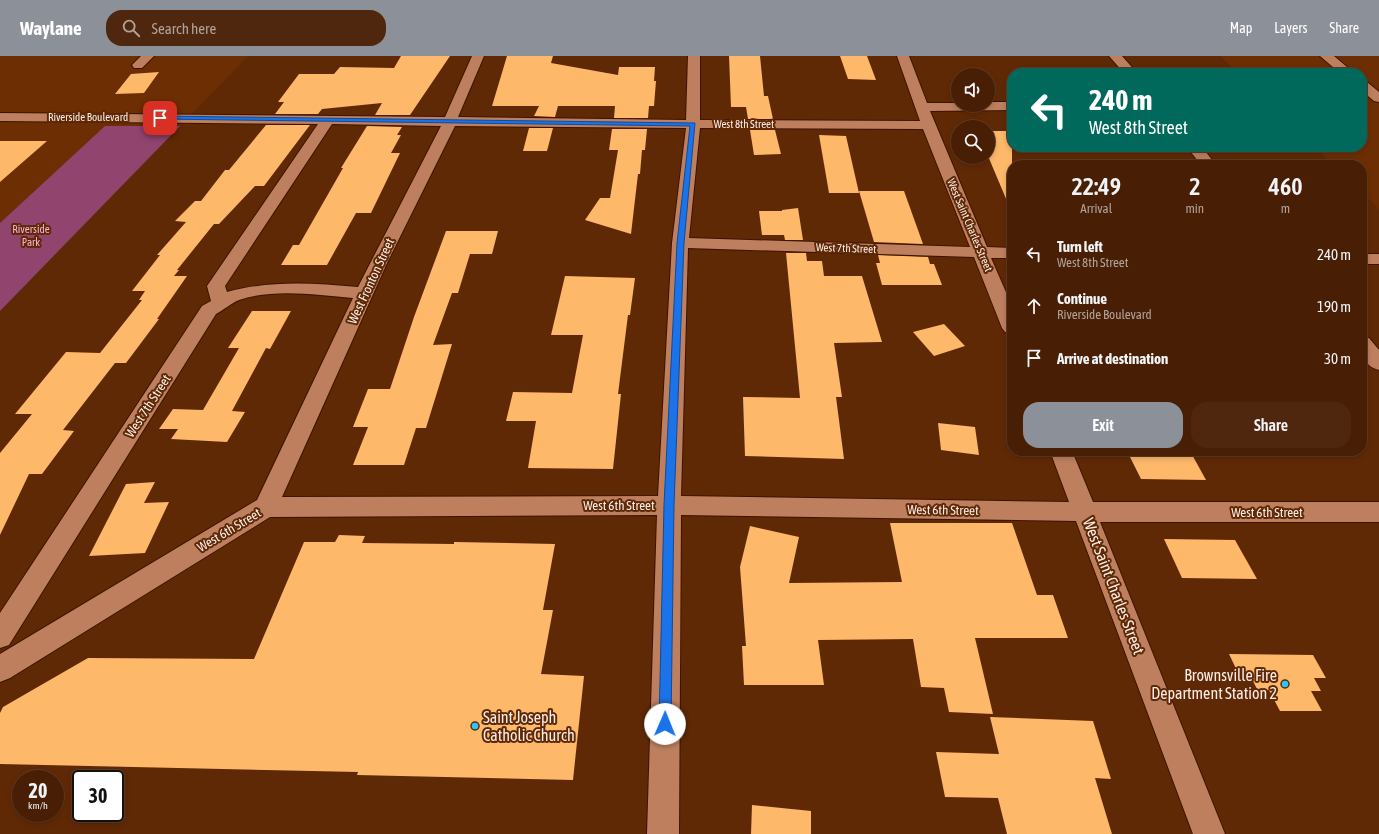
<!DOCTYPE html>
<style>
body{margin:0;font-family:"Asap Condensed",sans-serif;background:#4f270e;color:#f1f3f6;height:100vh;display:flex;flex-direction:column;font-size:15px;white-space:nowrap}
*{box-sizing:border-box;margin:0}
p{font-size:13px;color:#b1a29a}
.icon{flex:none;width:22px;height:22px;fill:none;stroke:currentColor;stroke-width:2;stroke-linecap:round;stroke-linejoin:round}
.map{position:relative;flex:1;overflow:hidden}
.drawer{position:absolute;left:1007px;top:104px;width:360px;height:296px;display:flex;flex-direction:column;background:#481f04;border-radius:16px;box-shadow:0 2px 6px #0003,0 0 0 1px #603d26}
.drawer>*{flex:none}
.hud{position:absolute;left:1007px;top:12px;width:360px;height:84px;border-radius:16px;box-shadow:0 2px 6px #0003,0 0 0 1px #603d26;background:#00695c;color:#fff;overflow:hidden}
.controls{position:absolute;left:951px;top:12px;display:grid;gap:8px}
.controls a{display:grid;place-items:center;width:44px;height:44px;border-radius:50%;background:#481f04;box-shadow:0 2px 6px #0003,0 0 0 1px #603d26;font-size:20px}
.speed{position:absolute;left:12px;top:714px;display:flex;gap:8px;font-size:20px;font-weight:700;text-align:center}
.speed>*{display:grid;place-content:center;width:52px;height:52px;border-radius:50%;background:#481f04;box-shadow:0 2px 6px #0003,0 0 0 1px #603d26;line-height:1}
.speed small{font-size:10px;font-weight:400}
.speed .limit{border:2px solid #111;border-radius:6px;background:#fff;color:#111}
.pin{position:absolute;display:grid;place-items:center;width:34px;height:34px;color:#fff;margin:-17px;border-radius:8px;box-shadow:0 2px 6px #0006}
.me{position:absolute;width:44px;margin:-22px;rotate:1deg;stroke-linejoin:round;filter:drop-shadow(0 0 3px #0008)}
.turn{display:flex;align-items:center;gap:14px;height:84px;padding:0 16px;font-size:18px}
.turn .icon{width:52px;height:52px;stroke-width:2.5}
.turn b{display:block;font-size:28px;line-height:34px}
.eta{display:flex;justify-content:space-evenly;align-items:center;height:68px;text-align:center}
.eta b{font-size:24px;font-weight:600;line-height:28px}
.button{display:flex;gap:8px;margin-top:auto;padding:8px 16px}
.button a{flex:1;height:46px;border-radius:16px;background:#8c9099;color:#fff;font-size:16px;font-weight:600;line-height:46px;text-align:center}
.button a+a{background:#4f270e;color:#f1f3f6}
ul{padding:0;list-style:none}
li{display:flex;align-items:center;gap:12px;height:52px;padding:0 16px}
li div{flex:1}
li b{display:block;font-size:15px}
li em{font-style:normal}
header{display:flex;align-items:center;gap:24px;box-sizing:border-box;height:56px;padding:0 20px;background:#8c9099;color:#fff}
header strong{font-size:19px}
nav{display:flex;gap:22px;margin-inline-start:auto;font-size:14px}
.search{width:280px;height:36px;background:#4f270e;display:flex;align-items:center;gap:10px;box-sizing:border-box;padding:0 14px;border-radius:16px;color:#b1a29a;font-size:15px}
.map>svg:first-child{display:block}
.built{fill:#6d2e04}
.green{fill:#90446e}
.building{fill:#fdb86a}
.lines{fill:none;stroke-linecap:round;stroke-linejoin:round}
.minor-casing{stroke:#3d1400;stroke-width:2}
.minor{fill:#be7f5f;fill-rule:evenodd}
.route{fill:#1a73e8;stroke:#114b97}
.poi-dot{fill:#28c8ff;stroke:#602906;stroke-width:1.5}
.labels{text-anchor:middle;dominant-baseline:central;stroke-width:4;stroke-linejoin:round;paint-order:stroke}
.far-street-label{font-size:11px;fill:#fbede6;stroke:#602906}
.far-park-label{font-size:11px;fill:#fbb5d8;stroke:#602906}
.street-label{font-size:13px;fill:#fbede6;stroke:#602906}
.near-street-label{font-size:16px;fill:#fbede6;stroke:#602906}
.near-poi-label{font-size:16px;fill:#fbede6;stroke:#602906;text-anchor:end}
</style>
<header>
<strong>Waylane</strong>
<div class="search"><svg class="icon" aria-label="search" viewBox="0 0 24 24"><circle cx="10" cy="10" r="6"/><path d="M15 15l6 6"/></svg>Search here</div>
<nav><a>Map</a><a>Layers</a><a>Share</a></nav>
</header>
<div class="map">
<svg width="1379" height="778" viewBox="0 0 1379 778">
<rect width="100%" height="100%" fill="#602906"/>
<!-- built -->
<g class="built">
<polygon points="0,0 248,0 180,70 105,70 0,167"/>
<polygon points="1220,0 1379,0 1379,153 1362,136 1362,109 1334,109 1315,91 1362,91 1362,17 1238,17"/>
</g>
<!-- green -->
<polygon class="green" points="105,70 180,70 0,255 0,167"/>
<!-- building -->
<g class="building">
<polygon points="401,0 450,0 410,59 375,59 382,47 322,53 318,58 275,58 284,46 278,46 299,18 334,18 340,11 394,12"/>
<polygon points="507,0 553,0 551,7 618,19 619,11 655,11 654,25 656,25 654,50 649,50 648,62 614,62 615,50 558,50 555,61 534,60 539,50 492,50"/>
<polygon points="729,0 760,0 764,40 768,40 773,63 748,63 746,51 731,51"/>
<polygon points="840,0 867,0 876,24 848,23"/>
<polygon points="159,16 144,37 115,38 131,18"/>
<polygon points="266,69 310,69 264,130 255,130 219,168 214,168 177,214 179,214 174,220 187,220 157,263 159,263 126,307 115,307 63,374 74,375 42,418 29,418 0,479 0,397 32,358 15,358 66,296 100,297 142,244 139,244 145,235 132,235 160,199 157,199 186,166 175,165 195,145 201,145 225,114 229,114"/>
<polygon points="367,70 402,71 397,79 401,79 391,97 400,97 371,157 356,157 327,209 281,209 293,189 299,189 343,112 341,112"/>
<polygon points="529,72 553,72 547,95 523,95"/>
<polygon points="612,73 647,73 645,94 642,94 640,118 638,118 631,178 585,164 600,142 610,142 618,94 609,94"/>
<polygon points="750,74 775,74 781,98 754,99"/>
<polygon points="988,75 1012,75 1012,157 988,100"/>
<polygon points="819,79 846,80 859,137 829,137"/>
<polygon points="0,85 47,85 0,126"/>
<polygon points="859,135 904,135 923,188 874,186"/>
<polygon points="798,152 803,184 785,184 784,179 762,179 759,155 782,155 782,154"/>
<polygon points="446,175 498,175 492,198 470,198 458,237 452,237 433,289 452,288 426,372 416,372 404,409 353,409 368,371 353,371 368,333 390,333 414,261"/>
<polygon points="786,197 806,197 807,205 822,205 824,220 862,220 882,286 834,287 842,341 836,341 844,403 745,400 743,341 800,342"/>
<polygon points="878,199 928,201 930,208 934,208 942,229 882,229 876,207 880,207"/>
<polygon points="565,220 635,222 630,259 628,259 618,338 621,338 613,413 528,412 536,365 506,365 513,336 572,337 583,279 551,279"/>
<polygon points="252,255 291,255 270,293 266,292 232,355 245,356 227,386 171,383 178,373 159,373 173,353 203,354 239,292 228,292"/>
<polygon points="944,268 965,290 934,300 913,276"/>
<polygon points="938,367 975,371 979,399 941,394"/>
<polygon points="1127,395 1190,395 1206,424 1141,423"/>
<polygon points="155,426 144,447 169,446 145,497 89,500 126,428"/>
<polygon points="890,467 1012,467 1037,539 1053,539 1068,582 975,582 993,658 949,656 944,632 921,631 913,583 818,584 824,629 744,629 742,590 746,590 740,511 750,470 799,481 789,527 902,526"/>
<polygon points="339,479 365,480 362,487 454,488 454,486 555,488 543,554 553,554 541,618 584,620 573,724 357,719 358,716 0,708 0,657 3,651 88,602 254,603 304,486 335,486"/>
<polygon points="1164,483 1235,484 1257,523 1182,522"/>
<polygon points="1229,598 1313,599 1326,622 1314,622 1321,635 1311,635 1322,655 1280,655 1269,634 1257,633 1251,621 1240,621"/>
<polygon points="990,661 1093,665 1111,723 1095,722 1112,778 1007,778 998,742 945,741 936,696 999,698"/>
<polygon points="752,749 811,755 811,778 751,778"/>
</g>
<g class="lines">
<!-- minor casing -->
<g class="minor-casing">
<g id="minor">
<polygon points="141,0 154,0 142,12 134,12 132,9"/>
<path d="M472 0H484L458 61 686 64 688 0H700V64L920 65 897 0H909L927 47H958V49H988V46H1012V54L930 55 987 191 1012 192V202H991L1012 250V278L1005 276 1002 272 974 201 688 192 681 440 1069 446 1050 395H1072L1093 446H1379V466H1100L1225 778H1193L1076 465 681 459 679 778H647L657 459 270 461 10 622 0 626V598L257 444 353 242C317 239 274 232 239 244 231 247 224 254 216 258L9 589 0 592V557L202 250 211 245 207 230 318 68 0 65V57L445 61ZM332 68 441 70 358 231C312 227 272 224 227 236L225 230ZM455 70 686 72 672 187 658 440 282 441 387 207ZM700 72 923 73 970 191 689 182Z"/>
<polygon points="1109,0 1122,0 1137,17 1124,17"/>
<polygon points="1320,0 1334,0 1354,17 1340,17"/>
<polygon points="1362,25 1367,26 1379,36 1379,46 1374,45 1362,35"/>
<polygon points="1187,91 1202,91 1216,109 1201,109"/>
<rect x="1362" y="198" width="17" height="10"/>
<path d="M1362 281 1369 282 1379 294V314C1361 309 1362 296 1362 281Z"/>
</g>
</g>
<!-- minor -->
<use href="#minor" class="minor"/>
</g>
<!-- route -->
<polygon class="route" points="160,60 695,67 684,187 674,449 671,668 669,672 665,674 661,672 659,668 664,449 677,187 690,70 158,63 158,61"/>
<!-- markers -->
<g class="poi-dot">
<circle cx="1285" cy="628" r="4"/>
<circle cx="475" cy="670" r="4"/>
</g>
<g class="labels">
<!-- far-street labels -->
<g class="far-street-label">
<text x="88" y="61">Riverside Boulevard</text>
<text x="744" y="68">West 8th Street</text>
<text transform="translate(970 169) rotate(67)">West Saint Charles Street</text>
<text transform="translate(846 192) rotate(2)">West 7th Street</text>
</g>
<!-- far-park labels -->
<g class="far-park-label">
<text x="31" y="173">Riverside<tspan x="31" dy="13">Park</tspan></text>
</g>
<!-- street labels -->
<g class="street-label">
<text transform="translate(371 225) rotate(-65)">West Fronton Street</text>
<text transform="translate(148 350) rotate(-57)">West 7th Street</text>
<text x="619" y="449">West 6th Street</text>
<text transform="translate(943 454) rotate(1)">West 6th Street</text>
<text x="1267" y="456">West 6th Street</text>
<text transform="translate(229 474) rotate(-31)">West 6th Street</text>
</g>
<!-- near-street labels -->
<g class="near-street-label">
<text transform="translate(1114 530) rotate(69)">West Saint Charles Street</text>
</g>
<!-- near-poi labels -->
<g class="near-poi-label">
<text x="1277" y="619">Brownsville Fire<tspan x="1277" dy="18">Department Station 2</tspan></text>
<text x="483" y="661" text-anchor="start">Saint Joseph<tspan x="483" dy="18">Catholic Church</tspan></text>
</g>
</g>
</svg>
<div class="controls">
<a><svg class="icon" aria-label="sound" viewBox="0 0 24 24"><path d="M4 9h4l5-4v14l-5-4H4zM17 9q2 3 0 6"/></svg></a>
<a><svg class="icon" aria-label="search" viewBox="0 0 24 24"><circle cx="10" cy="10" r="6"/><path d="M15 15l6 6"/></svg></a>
</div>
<div class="speed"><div>20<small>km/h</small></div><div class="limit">30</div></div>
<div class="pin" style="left:160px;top:62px;background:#d93025"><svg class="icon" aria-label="arrive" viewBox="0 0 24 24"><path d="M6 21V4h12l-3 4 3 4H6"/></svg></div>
<svg class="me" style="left:665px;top:668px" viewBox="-20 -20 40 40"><circle r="19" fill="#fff"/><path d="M0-13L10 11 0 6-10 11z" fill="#1a73e8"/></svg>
<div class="hud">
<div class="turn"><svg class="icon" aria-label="left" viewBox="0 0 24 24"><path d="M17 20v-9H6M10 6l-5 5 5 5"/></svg><div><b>240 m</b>West 8th Street</div></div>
</div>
<section class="drawer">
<div class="eta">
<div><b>22:49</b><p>Arrival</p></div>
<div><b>2</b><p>min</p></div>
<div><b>460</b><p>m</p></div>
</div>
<ul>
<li><svg class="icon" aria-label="left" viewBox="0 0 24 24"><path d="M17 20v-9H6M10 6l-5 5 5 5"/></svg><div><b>Turn left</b><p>West 8th Street</p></div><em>240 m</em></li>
<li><svg class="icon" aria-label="ahead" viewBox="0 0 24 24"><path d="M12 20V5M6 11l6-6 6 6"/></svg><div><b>Continue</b><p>Riverside Boulevard</p></div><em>190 m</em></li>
<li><svg class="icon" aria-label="arrive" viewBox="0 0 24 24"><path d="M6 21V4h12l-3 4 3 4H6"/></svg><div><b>Arrive at destination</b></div><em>30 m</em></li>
</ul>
<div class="button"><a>Exit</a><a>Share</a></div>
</section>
</div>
